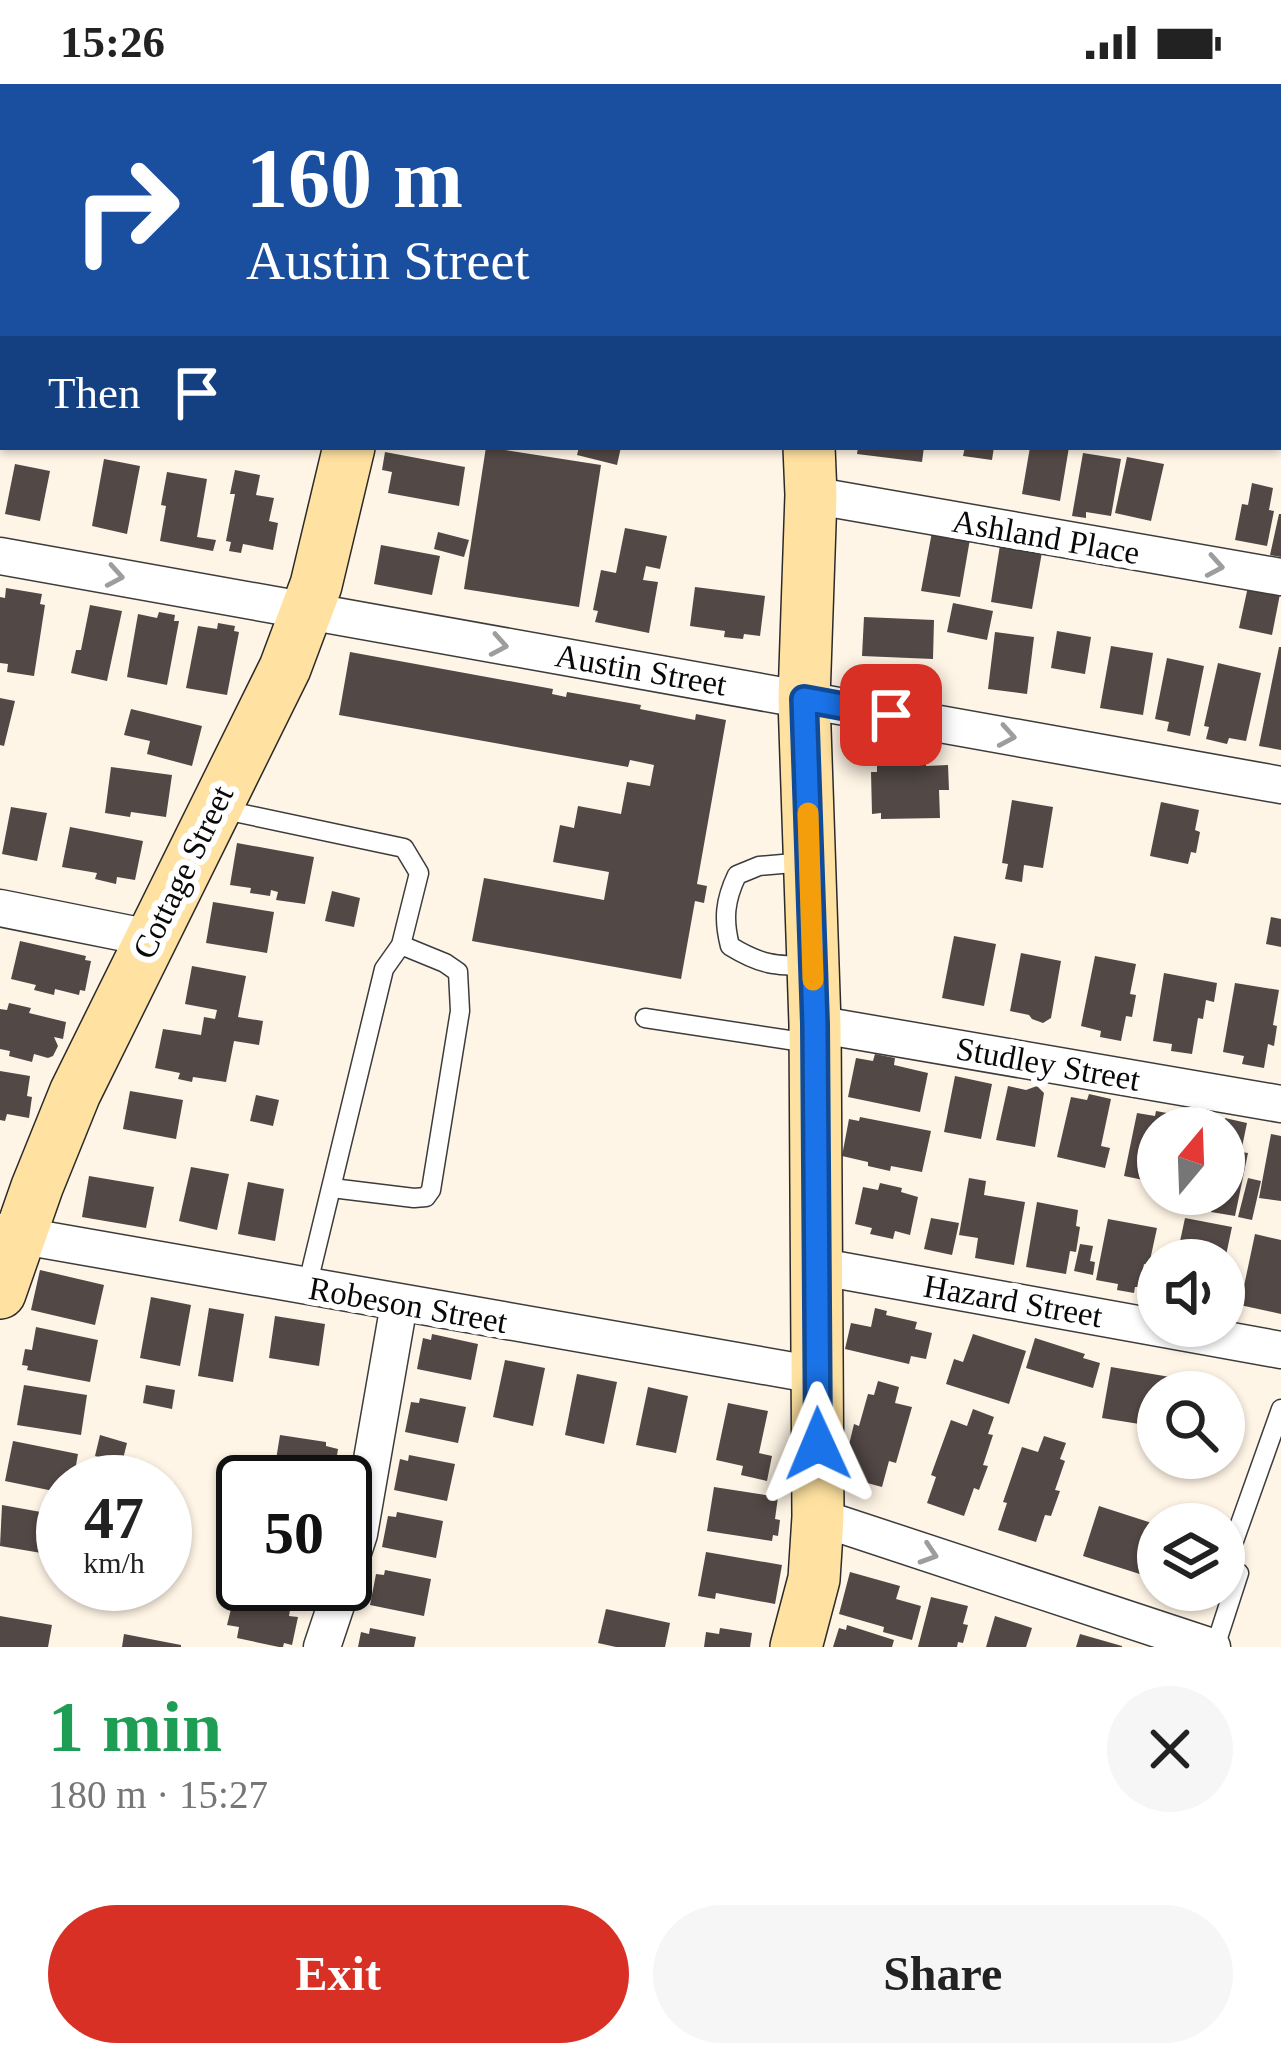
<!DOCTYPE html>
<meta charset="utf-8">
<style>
body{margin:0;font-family:"Times New Roman",serif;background:#f6f6f6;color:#222;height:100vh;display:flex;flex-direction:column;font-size:45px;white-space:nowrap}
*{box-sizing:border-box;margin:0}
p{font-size:39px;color:#767676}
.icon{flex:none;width:66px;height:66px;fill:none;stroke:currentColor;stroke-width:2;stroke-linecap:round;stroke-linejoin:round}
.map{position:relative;height:1563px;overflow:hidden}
.panel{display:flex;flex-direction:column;background:#fff;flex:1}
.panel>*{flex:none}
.hud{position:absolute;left:0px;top:0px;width:1281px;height:366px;box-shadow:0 3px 9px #0004;background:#1a4fa0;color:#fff;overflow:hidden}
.needle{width:78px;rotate:19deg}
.buttons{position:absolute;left:1137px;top:1023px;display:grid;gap:24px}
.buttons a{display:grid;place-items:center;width:108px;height:108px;border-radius:50%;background:#fff;box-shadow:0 3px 9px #0004;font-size:60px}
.speed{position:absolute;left:36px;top:1371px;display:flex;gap:24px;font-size:60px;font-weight:700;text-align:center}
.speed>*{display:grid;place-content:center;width:156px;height:156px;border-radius:50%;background:#fff;box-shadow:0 3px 9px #0004;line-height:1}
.speed small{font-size:30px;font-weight:400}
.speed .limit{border:6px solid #111;border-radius:18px;background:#fff;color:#111}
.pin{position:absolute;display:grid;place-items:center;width:102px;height:102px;color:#fff;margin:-51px;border-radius:24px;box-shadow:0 6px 18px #0006}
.me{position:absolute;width:132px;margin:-66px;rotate:359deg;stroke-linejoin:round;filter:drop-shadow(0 0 9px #0008)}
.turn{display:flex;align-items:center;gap:42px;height:252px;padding:0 48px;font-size:54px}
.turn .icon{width:156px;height:156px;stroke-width:2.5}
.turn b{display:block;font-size:84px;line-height:102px}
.then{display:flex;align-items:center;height:114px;padding:0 48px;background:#0003;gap:24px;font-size:45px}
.round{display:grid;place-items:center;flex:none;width:126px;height:126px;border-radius:63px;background:#f6f6f6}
.headline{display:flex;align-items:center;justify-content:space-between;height:204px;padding:0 48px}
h1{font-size:72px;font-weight:700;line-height:90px;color:#1e9e55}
.action{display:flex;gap:24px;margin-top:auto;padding:24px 48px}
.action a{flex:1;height:138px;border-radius:72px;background:#d93025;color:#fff;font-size:48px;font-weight:700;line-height:138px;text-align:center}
.action a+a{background:#f6f6f6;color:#222}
.status{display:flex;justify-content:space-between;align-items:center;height:84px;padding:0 60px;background:#fff;direction:ltr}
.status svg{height:33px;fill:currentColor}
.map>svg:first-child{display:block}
.building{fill:#524846}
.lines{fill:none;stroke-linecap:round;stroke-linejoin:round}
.lane-casing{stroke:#3c3c3c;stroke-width:21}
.street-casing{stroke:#3c3c3c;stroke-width:39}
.secondary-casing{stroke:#2b2b2b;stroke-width:54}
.lane{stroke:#fff;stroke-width:18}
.street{stroke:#fff;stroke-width:36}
.secondary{stroke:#ffe2a1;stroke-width:51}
.oneway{stroke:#9d9d9d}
.route-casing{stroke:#114b97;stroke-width:30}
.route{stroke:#1a73e8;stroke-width:21}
.slow{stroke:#f59e0b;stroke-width:21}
.labels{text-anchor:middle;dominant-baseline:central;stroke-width:12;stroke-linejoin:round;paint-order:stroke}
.street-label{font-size:33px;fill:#090909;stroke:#fff}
</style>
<div class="status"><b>15:26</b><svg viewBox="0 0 49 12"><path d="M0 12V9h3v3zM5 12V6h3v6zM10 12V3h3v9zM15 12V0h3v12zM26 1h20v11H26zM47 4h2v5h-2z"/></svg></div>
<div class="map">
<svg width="1281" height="1563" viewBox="0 0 1281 1563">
<rect width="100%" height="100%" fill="#fff5e6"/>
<!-- building -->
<g class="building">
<polygon points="486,363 601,381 579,523 464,505"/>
<polygon points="579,363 621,363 617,381 577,371"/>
<polygon points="858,363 924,363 922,378 857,370"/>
<polygon points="965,363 994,363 992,376 963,372"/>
<polygon points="1030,363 1069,363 1060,417 1022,410"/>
<polygon points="385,368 465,383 459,422 388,409 392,388 382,386"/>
<polygon points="1083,369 1121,375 1111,432 1086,428 1086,434 1072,432"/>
<polygon points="1127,373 1164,380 1151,437 1115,429"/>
<polygon points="104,375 140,382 127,450 92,442"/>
<polygon points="15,380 50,387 40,437 5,430"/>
<polygon points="235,386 260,391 256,411 274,414 269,437 278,439 273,466 243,460 241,469 229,467 231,458 226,457 235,410 230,410"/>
<polygon points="167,388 207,395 197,453 216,456 213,467 160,457 166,422 161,421"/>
<polygon points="1252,399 1273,404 1269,426 1274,427 1267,462 1235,456 1242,420 1248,421"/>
<polygon points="1279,430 1281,430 1281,473 1270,471"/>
<polygon points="625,444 667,452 660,485 646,482 643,496 658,498 649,549 595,538 598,527 593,526 601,486 616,489"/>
<polygon points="438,448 469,456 464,473 434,465"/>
<polygon points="932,448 970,455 960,513 921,507"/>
<polygon points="381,461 440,472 432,511 374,500"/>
<polygon points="1000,461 1042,468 1032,525 991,518"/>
<polygon points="1249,498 1281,505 1272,551 1239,544"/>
<polygon points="695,503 765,512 760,552 744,550 743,555 724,553 725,547 690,542"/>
<polygon points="6,504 42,510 40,520 45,521 34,592 7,588 8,580 0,579 0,513 5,514"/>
<polygon points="953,519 993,527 987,556 947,548"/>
<polygon points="90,521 122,527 107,597 71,589 76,566 81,566"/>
<polygon points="159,528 175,531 174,537 179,537 167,601 127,593 138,530 157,534"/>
<polygon points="864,533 934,536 933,575 862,572"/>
<polygon points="218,539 235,542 234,547 239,548 227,611 186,604 198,542 217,545"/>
<polygon points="1057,547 1091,553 1085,590 1051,584"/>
<polygon points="995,548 1034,553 1027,610 988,605"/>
<polygon points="1111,562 1153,569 1143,631 1100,624"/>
<polygon points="1279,563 1281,563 1281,666 1259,662"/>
<polygon points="350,568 553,605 552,610 566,613 567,608 641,621 640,625 695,636 696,630 726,636 697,800 707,802 704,819 695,817 681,895 472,857 484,794 604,816 609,788 553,778 560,741 574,744 578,722 621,730 627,698 650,702 654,681 630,676 628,683 339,631"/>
<polygon points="1167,574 1204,582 1190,652 1167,647 1169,638 1155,635"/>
<polygon points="1218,579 1261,589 1246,657 1229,654 1227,660 1206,655 1209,643 1204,642"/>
<polygon points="0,614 15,617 4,662 0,661"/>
<polygon points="131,625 202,642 192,682 147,670 150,657 124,651"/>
<polygon points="926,677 926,682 948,681 949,706 939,706 940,734 881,735 881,729 872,730 871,688 877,688 877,678"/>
<polygon points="111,683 172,691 166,733 131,728 130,733 105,729"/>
<polygon points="1012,716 1053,723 1043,784 1024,781 1022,798 1005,795 1008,780 1002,779"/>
<polygon points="1161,718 1199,726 1195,746 1200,748 1196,769 1191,768 1188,780 1150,772"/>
<polygon points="11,723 47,729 37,777 2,770"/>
<polygon points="70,743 143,757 135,796 117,793 116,800 95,795 97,789 62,783"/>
<polygon points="237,759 314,773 305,820 276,816 278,808 271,806 270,812 250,809 251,804 230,801"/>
<polygon points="332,807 360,814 354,843 325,837"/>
<polygon points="213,818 274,828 267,869 206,859"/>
<polygon points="1271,833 1281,835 1281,863 1266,860"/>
<polygon points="954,852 996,860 984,922 942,914"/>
<polygon points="20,857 86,872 85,876 91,877 85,907 80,906 79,911 55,905 54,911 34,906 36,901 11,895"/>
<polygon points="1021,869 1061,877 1051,934 1043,939 1032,935 1029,931 1010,927"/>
<polygon points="1095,872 1136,880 1130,910 1136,911 1132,933 1126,932 1121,957 1100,953 1101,947 1081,942"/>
<polygon points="192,882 246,892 238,933 263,937 259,961 234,957 226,998 193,993 192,998 178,995 180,989 155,984 163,945 201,951 204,933 215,935 217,926 185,920"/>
<polygon points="1164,889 1217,899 1214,918 1206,916 1203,935 1198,934 1192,970 1171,967 1172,960 1153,957"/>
<polygon points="1235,899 1279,906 1273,941 1277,942 1274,962 1268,960 1264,984 1242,980 1244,972 1223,968"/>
<polygon points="9,919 31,924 29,929 66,938 63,955 54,953 58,962 53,972 48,974 34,970 32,978 9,972 10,967 0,965 0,925 7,926"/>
<polygon points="875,970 895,974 894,981 928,989 920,1028 848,1013 856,974 873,977"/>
<polygon points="0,987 30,992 27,1012 32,1013 29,1034 7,1030 5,1037 0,1036"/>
<polygon points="955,992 992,1000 981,1055 944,1048"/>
<polygon points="1008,1002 1026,1006 1037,1002 1044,1009 1035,1063 996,1056"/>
<polygon points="130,1007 183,1016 176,1055 123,1045"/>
<polygon points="1089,1010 1111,1015 1101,1062 1110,1064 1105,1084 1057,1073 1071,1013 1087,1016"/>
<polygon points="256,1011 279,1016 273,1042 250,1037"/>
<polygon points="1156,1027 1178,1031 1176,1044 1158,1044 1158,1099 1124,1092 1137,1029 1155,1032"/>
<polygon points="860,1033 931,1047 922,1088 891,1082 890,1087 868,1082 868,1078 842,1072 849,1035 859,1037"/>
<polygon points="1225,1034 1247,1039 1241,1068 1248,1069 1235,1132 1211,1128 1214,1110 1224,1110 1224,1044 1203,1044 1204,1038 1224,1041"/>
<polygon points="1271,1050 1281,1052 1281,1117 1259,1114"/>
<polygon points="191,1083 229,1090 217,1146 179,1137"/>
<polygon points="89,1092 154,1103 146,1144 82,1133"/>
<polygon points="969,1094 986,1097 984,1111 1025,1118 1014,1181 975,1174 978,1154 959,1151"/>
<polygon points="1248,1094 1261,1097 1252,1136 1238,1133"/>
<polygon points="248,1098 284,1105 275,1157 238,1150"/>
<polygon points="880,1099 902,1104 901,1108 918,1113 910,1151 895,1147 893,1155 870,1150 872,1144 855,1140 863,1103 878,1106"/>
<polygon points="1037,1118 1078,1126 1076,1142 1080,1143 1076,1168 1070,1167 1066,1190 1026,1183"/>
<polygon points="931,1134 959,1139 952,1171 924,1165"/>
<polygon points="1185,1134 1232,1143 1225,1176 1176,1176"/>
<polygon points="1108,1135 1157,1144 1149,1181 1144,1180 1140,1203 1135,1203 1134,1209 1117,1206 1118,1200 1096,1196"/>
<polygon points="1255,1150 1281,1156 1281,1230 1240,1221"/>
<polygon points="1080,1160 1093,1162 1090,1177 1095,1178 1093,1191 1074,1187"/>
<polygon points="40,1186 104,1201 95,1241 31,1226"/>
<polygon points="151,1213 191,1221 180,1282 140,1274"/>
<polygon points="209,1224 244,1230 233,1298 198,1292"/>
<polygon points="875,1224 887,1227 886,1231 917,1238 915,1245 932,1249 926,1275 911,1272 909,1280 845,1265 851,1239 871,1243"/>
<polygon points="275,1232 325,1240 319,1282 269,1274"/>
<polygon points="36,1243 98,1256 90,1298 27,1286 28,1282 22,1281 25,1265 32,1266"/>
<polygon points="432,1250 478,1260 471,1296 417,1285 423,1254 431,1256"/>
<polygon points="973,1250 1026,1267 1009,1320 946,1300 954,1275 963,1278"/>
<polygon points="1035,1254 1085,1270 1083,1274 1100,1279 1093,1304 1026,1284"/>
<polygon points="505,1276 545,1284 533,1342 493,1333"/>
<polygon points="1111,1283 1176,1294 1173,1308 1158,1308 1158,1343 1102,1334"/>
<polygon points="577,1290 617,1298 604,1360 565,1351"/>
<polygon points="878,1297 899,1303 895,1319 912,1323 896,1379 889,1377 882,1403 845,1393 852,1366 848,1365 854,1340 859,1342 868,1310 874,1311"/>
<polygon points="24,1301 87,1311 81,1351 17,1341"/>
<polygon points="146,1301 175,1306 172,1325 143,1319"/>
<polygon points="648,1303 688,1312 676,1369 636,1361"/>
<polygon points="420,1314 466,1323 458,1359 405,1348 411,1318 419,1319"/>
<polygon points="728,1319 768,1327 759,1369 772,1372 767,1397 741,1391 743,1382 716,1376"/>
<polygon points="973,1325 994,1333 988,1350 993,1351 983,1381 988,1382 979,1406 974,1404 964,1432 927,1419 936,1393 931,1391 951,1336 967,1342"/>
<polygon points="100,1351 127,1359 122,1379 95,1372"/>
<polygon points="280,1351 326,1358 326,1362 338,1365 333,1397 274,1388"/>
<polygon points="1044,1352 1066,1359 1060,1375 1065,1377 1055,1406 1060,1407 1051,1432 1045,1431 1036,1458 998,1446 1007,1419 1003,1418 1022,1363 1038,1368"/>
<polygon points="13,1357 78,1370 73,1398 63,1398 63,1409 5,1397"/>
<polygon points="409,1371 455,1380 447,1417 394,1406 400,1375 408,1377"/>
<polygon points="165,1398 175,1400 167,1442 165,1442"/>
<polygon points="714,1403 778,1413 775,1435 780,1436 778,1452 773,1451 772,1457 707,1447"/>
<polygon points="2,1421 63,1432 59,1472 0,1462"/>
<polygon points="1099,1422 1158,1441 1158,1454 1146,1492 1083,1472"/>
<polygon points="397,1428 443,1437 436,1474 382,1463 388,1432 396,1433"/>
<polygon points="706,1468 782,1481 775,1520 716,1509 715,1515 698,1512"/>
<polygon points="385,1486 431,1495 424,1532 370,1521 376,1490 384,1491"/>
<polygon points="850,1488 900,1502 896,1515 921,1522 912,1556 883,1548 884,1543 839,1530"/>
<polygon points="279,1500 310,1500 309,1508 279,1502"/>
<polygon points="931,1513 968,1522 963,1540 968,1541 963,1559 958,1558 957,1563 918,1563"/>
<polygon points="245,1516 290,1526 289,1532 298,1533 292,1561 284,1559 283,1563 279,1563 237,1554 239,1543 227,1541 232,1521 244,1524"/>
<polygon points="606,1525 670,1539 665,1563 616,1563 598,1559"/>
<polygon points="0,1532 52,1541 48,1563 0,1563"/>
<polygon points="995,1532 1032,1544 1026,1563 986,1563"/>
<polygon points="847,1541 894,1556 892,1563 833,1563 839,1544 846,1546"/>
<polygon points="370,1544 416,1553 414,1563 358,1563 361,1548 369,1550"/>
<polygon points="720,1544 752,1549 750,1563 704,1563 706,1548 719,1550"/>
<polygon points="124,1550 181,1561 181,1563 122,1563"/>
<polygon points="1080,1550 1122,1562 1122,1563 1076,1563"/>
</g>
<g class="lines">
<!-- lane casing -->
<g class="lane-casing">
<g id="lane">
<polyline points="220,725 404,764 419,789 401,861 384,885 307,1203"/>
<path d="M805 778 759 782 737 791C725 816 723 835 730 862 761 881 775 882 812 882"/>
<polyline points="645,934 809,959"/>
<polyline points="332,1104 414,1114 426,1113 431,1106 460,927 458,888 445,879 401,861"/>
<polyline points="1215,1563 1239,1489 1224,1485 1281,1325"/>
</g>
</g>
<!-- street casing -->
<g class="street-casing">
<g id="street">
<polyline points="95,0 111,3"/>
<polyline points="62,3 62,0"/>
<polyline points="1193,3 1194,0"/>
<polyline points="0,323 3,308"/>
<polyline points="811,411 1281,493"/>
<polyline points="0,472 1281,701"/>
<polyline points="0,824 150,854"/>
<polyline points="815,940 1281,1020"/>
<polyline points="0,1148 816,1291"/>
<polyline points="816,1182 1281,1266"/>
<polyline points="818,1433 1212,1563"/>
<polyline points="345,1493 359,1450 399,1220"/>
<polyline points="322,1563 343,1500"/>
</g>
</g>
<!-- secondary casing -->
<g class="secondary-casing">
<g id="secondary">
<polyline points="843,0 860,3"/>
<polyline points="415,3 416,0"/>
<polyline points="1278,78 1281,79"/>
<polyline points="0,1209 37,1103 75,1009 285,584 316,501 349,363"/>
<polyline points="796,1563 814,1495 818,1433 815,940 804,615 811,411 809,363"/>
</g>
</g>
<!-- lane -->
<use href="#lane" class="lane"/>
<!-- street -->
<use href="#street" class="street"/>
<!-- secondary -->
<use href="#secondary" class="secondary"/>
</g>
<!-- one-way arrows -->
<defs><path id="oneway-chevron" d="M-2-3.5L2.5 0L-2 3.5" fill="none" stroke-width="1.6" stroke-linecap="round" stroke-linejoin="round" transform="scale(3)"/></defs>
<g class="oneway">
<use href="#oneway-chevron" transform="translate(1215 482) rotate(10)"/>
<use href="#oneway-chevron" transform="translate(115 492) rotate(10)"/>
<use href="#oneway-chevron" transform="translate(499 561) rotate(10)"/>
<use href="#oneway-chevron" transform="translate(1007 652) rotate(10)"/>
<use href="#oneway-chevron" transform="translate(929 1470) rotate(18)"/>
</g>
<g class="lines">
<!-- route casing -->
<g class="route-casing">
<polyline id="route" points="818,1360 815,940 804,615 891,631"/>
</g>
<!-- route -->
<use href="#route" class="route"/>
<!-- slow -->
<polyline class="slow" points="808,729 813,896"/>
</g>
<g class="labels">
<!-- street labels -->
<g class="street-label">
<text transform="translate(1046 453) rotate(10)">Ashland Place</text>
<text transform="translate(641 586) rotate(10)">Austin Street</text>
<text transform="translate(183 788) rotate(-64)">Cottage Street</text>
<text transform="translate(1048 980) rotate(10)">Studley Street</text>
<text transform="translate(1013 1217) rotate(10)">Hazard Street</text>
<text transform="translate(408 1221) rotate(10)">Robeson Street</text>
</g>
</g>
</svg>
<div class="buttons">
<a><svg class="needle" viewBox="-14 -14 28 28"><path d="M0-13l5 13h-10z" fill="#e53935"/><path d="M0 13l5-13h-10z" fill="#767676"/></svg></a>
<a><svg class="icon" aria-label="sound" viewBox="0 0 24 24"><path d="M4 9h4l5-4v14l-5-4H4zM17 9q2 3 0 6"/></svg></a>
<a><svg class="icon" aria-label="search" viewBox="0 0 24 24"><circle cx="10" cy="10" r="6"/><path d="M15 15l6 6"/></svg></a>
<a><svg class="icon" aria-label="layers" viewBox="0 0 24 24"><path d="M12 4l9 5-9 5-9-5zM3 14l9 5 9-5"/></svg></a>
</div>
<div class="speed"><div>47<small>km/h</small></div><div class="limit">50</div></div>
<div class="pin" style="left:891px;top:631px;background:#d93025"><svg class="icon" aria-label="arrive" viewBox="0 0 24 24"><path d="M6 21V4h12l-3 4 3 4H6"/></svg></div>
<svg class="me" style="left:818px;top:1360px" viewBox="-20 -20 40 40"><path d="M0-17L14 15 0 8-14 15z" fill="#1a73e8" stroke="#fff" stroke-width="4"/></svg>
<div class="hud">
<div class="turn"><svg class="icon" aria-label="right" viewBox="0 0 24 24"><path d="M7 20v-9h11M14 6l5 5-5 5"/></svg><div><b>160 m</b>Austin Street</div></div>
<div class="then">Then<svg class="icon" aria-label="arrive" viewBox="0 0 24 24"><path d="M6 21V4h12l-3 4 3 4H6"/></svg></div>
</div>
</div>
<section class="panel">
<div class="headline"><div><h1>1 min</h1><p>180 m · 15:27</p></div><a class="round"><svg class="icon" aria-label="close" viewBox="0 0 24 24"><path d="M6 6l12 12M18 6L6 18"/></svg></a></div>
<div class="action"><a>Exit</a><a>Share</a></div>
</section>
